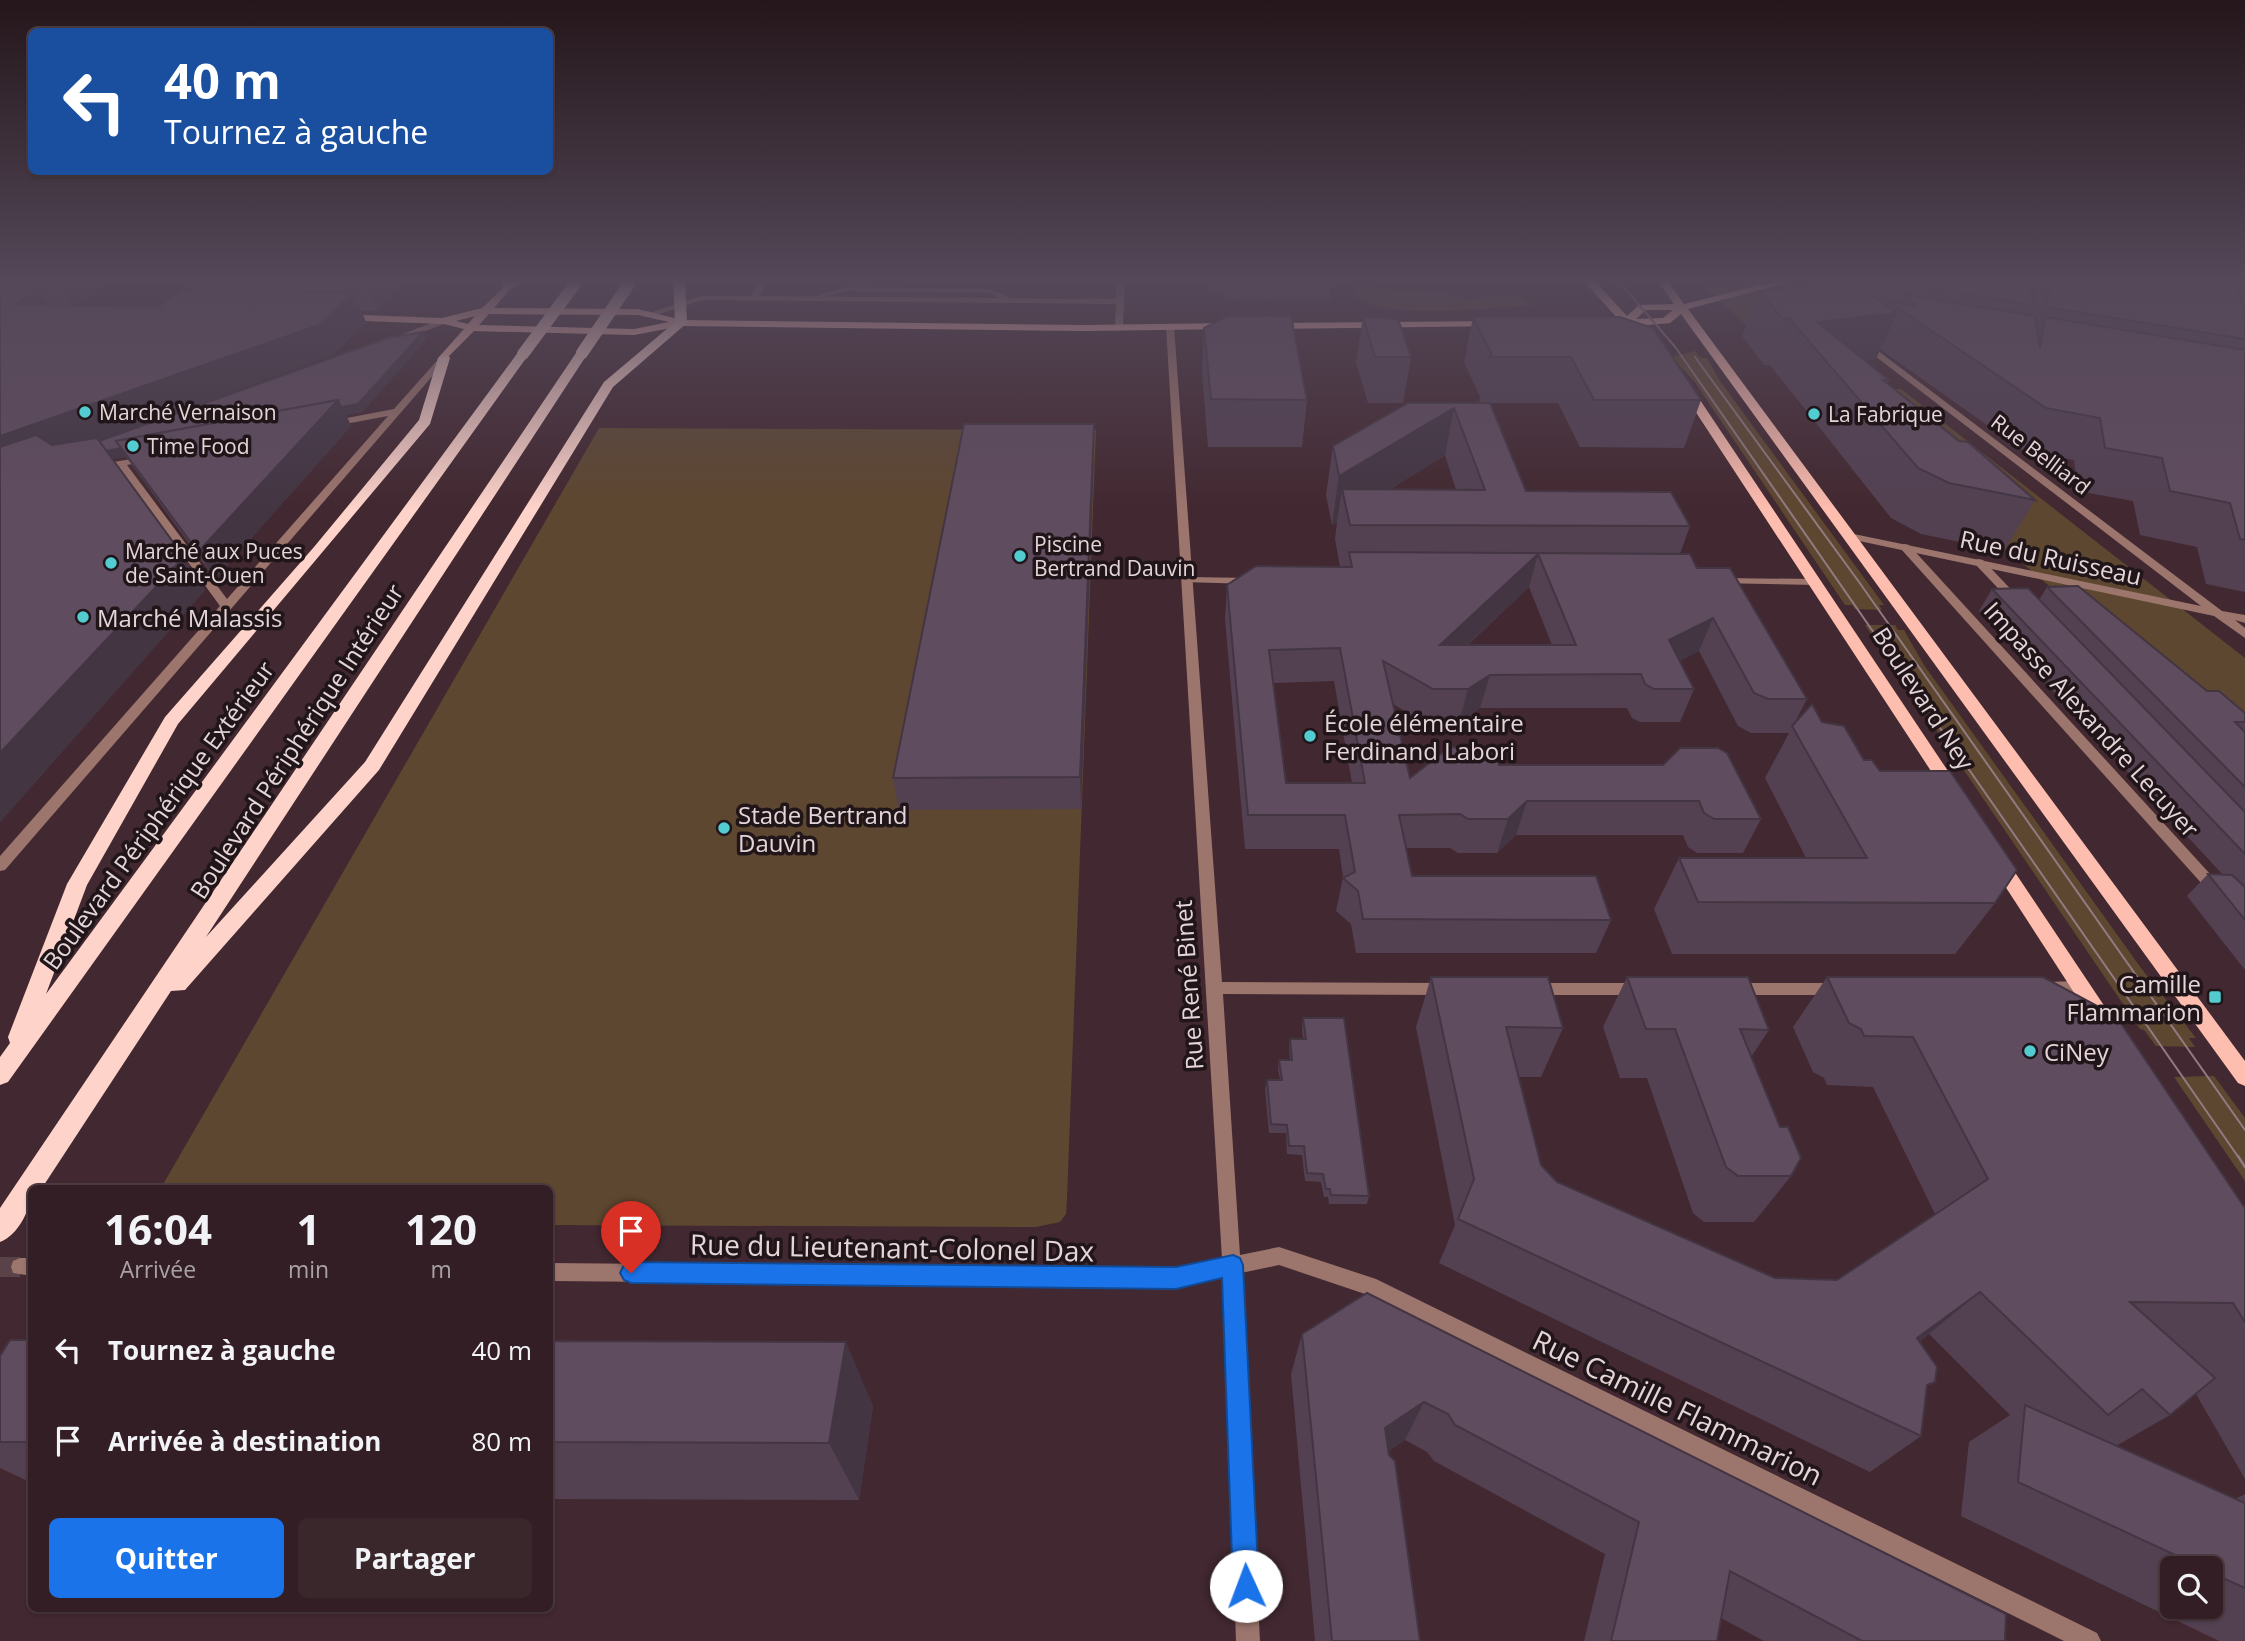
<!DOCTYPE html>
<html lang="fr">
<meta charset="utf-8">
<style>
body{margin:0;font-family:"Open Sans",sans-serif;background:#3a272c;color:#f1f3f6;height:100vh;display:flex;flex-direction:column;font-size:26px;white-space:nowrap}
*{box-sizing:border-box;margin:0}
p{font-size:23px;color:#a8a2a6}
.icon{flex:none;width:38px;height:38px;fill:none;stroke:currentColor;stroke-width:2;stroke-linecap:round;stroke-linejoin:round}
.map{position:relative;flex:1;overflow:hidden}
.sheet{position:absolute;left:28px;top:1185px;width:525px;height:427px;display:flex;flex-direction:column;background:#321e24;border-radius:10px;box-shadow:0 2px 5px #0004,0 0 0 2px #4d3c41}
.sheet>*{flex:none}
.hud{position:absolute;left:28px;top:28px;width:525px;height:147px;border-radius:10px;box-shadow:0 2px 5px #0004,0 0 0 2px #4d3c41;background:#1a4fa0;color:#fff;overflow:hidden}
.buttons{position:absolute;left:2160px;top:1556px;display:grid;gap:14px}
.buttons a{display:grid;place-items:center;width:63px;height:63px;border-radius:10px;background:#321e24;box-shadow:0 2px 5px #0004,0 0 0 2px #4d3c41;font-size:35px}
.pin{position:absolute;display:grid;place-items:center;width:60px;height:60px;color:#fff;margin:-72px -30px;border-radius:50% 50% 50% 0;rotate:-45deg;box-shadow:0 0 7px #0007}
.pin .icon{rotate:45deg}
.me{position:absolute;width:77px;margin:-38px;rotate:358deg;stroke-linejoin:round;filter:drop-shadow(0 0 5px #0008)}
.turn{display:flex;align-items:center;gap:24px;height:147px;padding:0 21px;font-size:32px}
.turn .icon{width:91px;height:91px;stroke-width:2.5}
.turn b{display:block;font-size:49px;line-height:60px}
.eta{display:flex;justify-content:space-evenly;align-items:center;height:119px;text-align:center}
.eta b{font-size:42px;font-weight:700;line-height:49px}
.primary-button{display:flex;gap:14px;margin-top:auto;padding:14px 21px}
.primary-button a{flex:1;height:80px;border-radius:10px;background:#1a73e8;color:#fff;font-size:28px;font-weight:700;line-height:80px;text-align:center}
.primary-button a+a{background:#3a272c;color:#f1f3f6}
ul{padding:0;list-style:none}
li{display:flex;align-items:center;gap:21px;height:91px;padding:0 21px}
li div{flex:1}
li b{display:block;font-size:26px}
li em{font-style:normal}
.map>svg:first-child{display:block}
.green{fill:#5e4730}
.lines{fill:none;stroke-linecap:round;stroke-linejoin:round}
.minor-tunnel{stroke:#5a4249;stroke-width:20;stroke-dasharray:20 10;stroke-linecap:butt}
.service{fill:#9c756d;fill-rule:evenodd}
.pedestrian{fill:#9c756d;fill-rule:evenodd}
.minor{fill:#9c756d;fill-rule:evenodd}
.tertiary{fill:#9c756d;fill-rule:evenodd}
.primary{fill:#fdbdaf;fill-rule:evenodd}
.trunk{fill:#fdd3ca;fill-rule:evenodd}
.tram-far1{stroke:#917b81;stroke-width:2}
.tram{stroke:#917b81;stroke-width:2.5}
.trunk-bridge{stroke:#fdd3ca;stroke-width:12}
.wall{fill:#534152;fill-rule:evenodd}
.shaded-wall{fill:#433542}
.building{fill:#604c5f;stroke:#433542;stroke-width:2;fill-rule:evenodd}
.route{fill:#1a73e8;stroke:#114b97;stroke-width:2}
.poi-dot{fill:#52ccd0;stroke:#201518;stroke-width:2.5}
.labels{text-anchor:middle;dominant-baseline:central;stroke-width:7;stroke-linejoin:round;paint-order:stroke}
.far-poi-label{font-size:21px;fill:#e5d4d8;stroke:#201518;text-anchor:start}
.far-street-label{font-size:21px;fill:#e5d4d8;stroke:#201518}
.street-label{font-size:24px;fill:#e5d4d8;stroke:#201518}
.poi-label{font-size:24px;fill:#e5d4d8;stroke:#201518;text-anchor:start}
.near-street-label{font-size:28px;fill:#e5d4d8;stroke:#201518}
</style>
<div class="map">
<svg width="2245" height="1641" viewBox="0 0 2245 1641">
<rect width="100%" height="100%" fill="#422830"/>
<!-- green -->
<g class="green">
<path d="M1350 279H1379L1371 284 1384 290 1442 292 1467 299 1517 295 1532 305C1487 308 1411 317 1368 304 1357 300 1352 290 1350 279Z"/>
<polygon points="1694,279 1762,279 1866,361 1855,362 1877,391 1901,389 2245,658 2245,750 2016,558"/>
<polygon points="1695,351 1701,358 1707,358 1720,381 1884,605 1879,605 1882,610 1855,609 1852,605 1845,605 1694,381 1671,357"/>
<polygon points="599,428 1096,430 1067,1198 1066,1214 1060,1222 1036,1227 550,1225 550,1188 161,1188"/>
<polygon points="1865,625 1895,625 1898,630 1904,630 1924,665 2141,968 2196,1038 2189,1038 2195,1047 2156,1046 2144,1030 2140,1029"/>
<polygon points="2214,1076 2245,1118 2245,1181 2174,1077"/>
</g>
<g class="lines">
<!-- minor-tunnel -->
<polyline class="minor-tunnel" points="0,1267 20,1267"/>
<!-- service -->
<g class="service">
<polygon points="845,287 991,289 1016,301 1009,303 990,293 846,291 812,301 808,299"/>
<polygon points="1905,544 1909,545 2222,887 2224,891 2222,895 2212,895 1901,549 1901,545"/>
<polygon points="1979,559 1983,560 2022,601 2022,605 2014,605 1975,564 1975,560"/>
</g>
<!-- pedestrian -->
<g class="pedestrian">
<polygon points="1187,577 1251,578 1257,581 1251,584 1183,582 1183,578"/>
<polygon points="1720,578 1816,579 1822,582 1816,585 1716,583 1714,581"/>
</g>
<!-- minor -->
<g class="minor">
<polygon points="760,279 768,279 760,296 1116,299 1117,279 1125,279 1123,328 1119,331 1115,328 1116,304 702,300 653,316 649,313 701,296 751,296"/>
<polygon points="1775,279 1784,279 1811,300 1804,302"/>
<polygon points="1170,323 1174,326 1222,982 1445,983 1451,984 1453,989 1451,994 1445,995 1223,994 1240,1255 1279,1247 1376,1279 2097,1633 2101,1641 2064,1641 1365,1294 1279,1265 1241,1273 1260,1641 1236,1641 1223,1277 1176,1287 550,1281 550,1263 1176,1269 1222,1259 1166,326"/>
<polygon points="1865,341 2222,611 2245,615 2245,623 2235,620 2245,628 2245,638 2214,616 1845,538 1844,536 1849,533 2201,606 1862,346 1861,344"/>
<polygon points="441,356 448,358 5,870 0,871 0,856 220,606 118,466 98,470 93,467 94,465 151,456 151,460 127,465 227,599 388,416 329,427 324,424 326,422 394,409"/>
<polygon points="2080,981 2086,982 2088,987 2086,992 2080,993 2043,994 2037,993 2035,988 2037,983 2043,982"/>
<polygon points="1532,983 1638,983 1644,984 1646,989 1644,994 1638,995 1532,995 1526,994 1524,989 1526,984"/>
<polygon points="1735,983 1837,983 1843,984 1845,989 1843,994 1837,995 1735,995 1729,994 1727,989 1729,984"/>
<polygon points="20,1258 32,1258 32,1276 13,1273 11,1267 13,1261"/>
</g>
<!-- tertiary -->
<polygon class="tertiary" points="444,318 448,321 447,323 392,343 385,341"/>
<!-- primary -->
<g class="primary">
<path d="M1582 279H1593L1627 316 1639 305 1674 304 1656 279H1666L1684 304 1784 279H1801L1688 309 2245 1061V1086L2238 1083 1681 314 1670 323 1636 326V330L1632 331 1625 326H1607V322L1619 320ZM1646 310H1673L1663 318 1636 319Z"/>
<path d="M507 284 512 287 494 308 638 309 682 320 1084 325 1230 323 1235 326 1230 329 1084 331 681 326 634 335 474 331 444 361 438 358 464 329 444 324 339 320 334 317 339 314 442 318 482 308ZM489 314 638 315 669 322 634 329 479 325ZM475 316 468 324 456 321Z"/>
<polygon points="1496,321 1501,324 1500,326 1272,329 1267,326 1272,323"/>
<polygon points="1686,385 1692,388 1958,786 1961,790 1958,794 1946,794 1680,388"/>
<polygon points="1998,854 2004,856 2111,1016 2114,1022 2111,1028 2104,1030 2097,1028 1992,866 1989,861 1992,856"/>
</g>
<!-- trunk -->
<g class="trunk">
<polygon points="511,279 524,279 511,289 503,289 503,285"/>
<path d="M673 279H685L687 323 613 387 379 770 185 990 171 991 42 1188H32C32 1207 19 1235 0 1242V1208L578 350 588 353 206 937 365 762 604 382 675 322Z"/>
<polygon points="519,351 529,354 8,1082 0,1085 0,1057 10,1043 8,1037 67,884 165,717 314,547 419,420 438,358 448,355 450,358 430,424 178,724 87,885 46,994"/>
</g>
<!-- tram-far1 -->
<g class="tram-far1">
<polyline points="1617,279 1676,348 2239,1158"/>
<polyline points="1695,357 1859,582 2245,1130"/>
</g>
<!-- tram -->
<polyline class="tram" points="2238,1156 2245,1167"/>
<!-- trunk-bridge -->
<g class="trunk-bridge">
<polyline points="582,353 629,284"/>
<polyline points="523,354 575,284"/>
</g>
</g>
<!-- wall -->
<g class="wall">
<path d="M0 279H409L377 311H361L366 322 333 355 99 441 426 340 362 412 346 415 351 426 215 579 126 457 113 459 184 557 205 590 0 822ZM113 280 175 281 195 291 158 307 76 306Z"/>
<polygon points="1206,279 1332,279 1329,301 1236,301 1207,289"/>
<polygon points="1837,279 2029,279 2032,300 2036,279 2245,279 2245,592 2206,584 2197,547 2140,535 2133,501 2078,491 2074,460 2022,450 1880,349 1876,359 1865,361 1889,380 1887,383 2035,500 2004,551 1921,534 1891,518 1770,365 1764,365 1742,336 1759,291 1843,285"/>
<polygon points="1363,317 1411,357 1403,403 1368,403 1356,362"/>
<path d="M1473 317 1701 400 1684 448 1580 447 1558 403H1490L1526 491 1690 526 1680 554 1697 568 1807 699 1794 724 1822 722 1864 760 1880 771 1995 903 1955 954H1672L1654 909 1679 858H1806L1765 778 1789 733H1751L1738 726 1699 651 1680 661 1694 689 1680 722H1640L1632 718 1627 708H1480L1459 722 1425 723 1393 704 1410 778 1499 765H1663L1761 819 1743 853H1697L1688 847 1683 835H1516L1497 853H1458L1450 848H1406L1412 876 1611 920 1596 953H1356L1351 924 1336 911 1343 877 1339 849H1245L1225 619 1227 585 1340 567 1335 539 1337 522 1332 525 1326 495 1333 446 1408 403H1479L1480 397 1464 362ZM1445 455 1456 490H1389ZM1529 587 1552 645H1468ZM1334 681 1352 783H1286L1273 683Z"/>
<polygon points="1204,328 1307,400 1302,447 1208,447 1202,373"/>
<polygon points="1094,424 1094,454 1081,809 899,810 893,778"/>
<polygon points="2047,587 2207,691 2245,713 2245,970 2187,896 2208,874 2223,875 1979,611 1992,589 2039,600"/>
<path d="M1431 977 1563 1028 1541 1077H1519L1541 1165 1557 1182 1775 1278 1837 1280 1935 1214 1873 1087 1827 1085 1824 1078 1813 1072 1793 1027 1827 977 2245 1208V1479L2196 1394 2170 1415 2116 1446 2235 1499 2245 1494V1641H2219L1961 1516 1969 1442 2010 1415 1929 1334 1919 1342 1927 1389 1921 1436 1870 1472 1439 1263 1455 1225 1416 1027ZM2172 1568H2210V1606H2172Z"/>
<polygon points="1627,977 1769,1030 1751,1057 1791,1176 1754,1222 1704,1222 1693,1213 1647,1078 1620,1078 1603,1027"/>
<polygon points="1303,1018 1369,1196 1367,1204 1329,1204 1328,1197 1324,1197 1321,1182 1305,1181 1302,1155 1287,1154 1286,1133 1269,1133 1265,1089 1267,1080 1280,1080 1278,1069 1279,1060 1290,1060 1289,1048 1290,1039 1303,1039 1302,1027"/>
<polygon points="1302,1334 2005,1640 2006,1641 1764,1641 1721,1618 1717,1641 1584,1641 1605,1554 1434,1461 1427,1452 1405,1440 1389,1451 1420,1641 1315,1641 1291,1374"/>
<polygon points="32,1340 32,1483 0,1468 0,1356"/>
<polygon points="550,1341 873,1406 859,1500 550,1499"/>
</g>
<!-- shaded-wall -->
<g class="shaded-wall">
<polygon points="56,279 113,279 113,280 74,307"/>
<polygon points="367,279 409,279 377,311 364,282"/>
<polygon points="39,289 58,318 15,305"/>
<polygon points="353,293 366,322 333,355 0,477 0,436"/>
<polygon points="1897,313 1876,359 1829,365 1817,322"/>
<polygon points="423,332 426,340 362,412 346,415 351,426 215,579 198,552 338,400"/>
<polygon points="1454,408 1445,455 1348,515 1342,489 1337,522 1332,525 1339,476"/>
<polygon points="1094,424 1094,454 1081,809 1080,777"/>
<polygon points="121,448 126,457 77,466 71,457"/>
<polygon points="1538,554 1529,587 1432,678 1440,645"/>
<polygon points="184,557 205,590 0,822 0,753"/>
<polygon points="1713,618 1699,651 1656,673 1669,640"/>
<polygon points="1490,675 1480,708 1459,722 1468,689"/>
<polygon points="1527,801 1516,835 1497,853 1508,819"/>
<polygon points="1980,1292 1929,1334 1869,1379 1917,1338"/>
<polygon points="846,1342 873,1406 859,1500 829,1443"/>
<polygon points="1424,1402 1405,1440 1369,1465 1385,1428"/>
</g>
<!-- building -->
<g class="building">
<polygon points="198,279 367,279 364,282 197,280"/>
<polygon points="1889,279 2029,279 2033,305 1892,282"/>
<polygon points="2050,279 2231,279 2245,308 2245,339 2046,307"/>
<polygon points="1839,284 1863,289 1897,313 1817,322 1889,380 1883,380 1959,441 1968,442 2035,500 1949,483 1918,468 1789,318 1782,318 1759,291"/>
<polygon points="0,289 39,289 15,305 158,307 181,291 353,293 319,325 0,436"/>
<polygon points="1905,295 2035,316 2040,348 2045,317 2245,350 2245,540 2240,539 2230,503 2170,491 2162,458 2105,448 2100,418 2046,408 1886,300 1916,306"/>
<polygon points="1228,316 1291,316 1307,400 1211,399 1204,328"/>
<polygon points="1363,317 1398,319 1411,357 1375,357"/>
<polygon points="1473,317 1620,317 1653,328 1701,400 1594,400 1571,357 1489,357 1492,355"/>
<polygon points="423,332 358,404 341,407 338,400 116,441 121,448 106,451 99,441 387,338"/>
<polygon points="338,400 198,552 116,441"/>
<polygon points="1408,403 1490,403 1526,491 1671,492 1690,526 1350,525 1342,489 1485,490 1454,408 1339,476 1333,446"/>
<polygon points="964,424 1094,424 1080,777 893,778"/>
<polygon points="36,435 52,445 97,438 184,557 0,753 0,447"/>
<path d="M1349 552 1690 554 1697 568H1730L1807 699H1768L1754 693 1713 618 1669 640 1694 689H1654L1645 684 1641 674 1490 675 1468 689H1433L1383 661 1410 778 1450 747 1486 748 1495 753 1499 765H1663L1680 748H1718L1727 753 1761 819H1714L1704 813 1699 801H1527L1508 819H1468L1460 814 1399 815 1412 876H1596L1611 920 1363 919 1358 891 1343 878 1355 872 1345 815H1248L1227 585 1256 566 1352 567ZM1538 554 1576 645H1440ZM1340 648 1365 783H1286L1269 650Z"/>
<polygon points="2078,586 2207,691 2219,691 2245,713 2245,722 2235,722 2245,732 2245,787 2047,587"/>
<polygon points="2028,588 2245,812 2245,854 1992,589"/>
<polygon points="1812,704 1822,722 1844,726 1864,760 1872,760 1880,771 1950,771 2017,870 1995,903 1698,902 1679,858 1867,858 1792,726"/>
<polygon points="2208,874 2232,875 2245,887 2245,920"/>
<polygon points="1431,977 1548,977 1563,1028 1506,1027 1541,1165 1557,1182 1775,1278 1837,1280 1988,1179 1913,1037 1864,1036 1861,1029 1849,1023 1827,977 2043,977 2116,1016 2245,1208 2245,1322 2233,1303 2130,1302 2215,1378 2170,1415 2142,1389 2108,1415 1980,1292 1917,1338 1937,1367 1935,1382 1927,1385 1921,1436 1458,1219 1474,1179"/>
<polygon points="1627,977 1748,977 1769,1030 1740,1029 1780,1127 1788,1127 1801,1158 1791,1176 1738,1176 1726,1167 1675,1029 1646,1029"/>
<polygon points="1303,1018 1344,1018 1369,1196 1331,1195 1330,1189 1326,1189 1323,1174 1307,1173 1304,1146 1289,1146 1287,1125 1271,1124 1267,1080 1282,1080 1279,1060 1292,1060 1290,1039 1306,1039"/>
<polygon points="1367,1293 2006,1614 2005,1640 2006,1641 1862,1641 1730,1571 1717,1641 1611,1641 1639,1522 1455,1425 1448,1414 1424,1402 1385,1428 1389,1455 1395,1461 1420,1641 1332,1641 1302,1334"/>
<polygon points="10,1340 32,1340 32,1442 0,1442 0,1356"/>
<polygon points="550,1341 846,1342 829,1443 550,1442"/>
<polygon points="2025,1405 2245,1503 2245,1588 2210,1572 2210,1568 2203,1568 2018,1482"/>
</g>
<!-- sky -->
<linearGradient id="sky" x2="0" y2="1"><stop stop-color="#24161a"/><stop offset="0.55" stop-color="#544859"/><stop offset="1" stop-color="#544859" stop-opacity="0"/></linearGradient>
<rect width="2245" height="509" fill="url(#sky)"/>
<!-- route -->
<polygon class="route" points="1233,1255 1240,1258 1243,1265 1259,1586 1255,1595 1246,1599 1237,1595 1233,1586 1222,1278 1176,1289 631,1283 624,1280 620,1273 624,1265 631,1262 1176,1267"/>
<!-- markers -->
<g class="poi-dot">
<circle cx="85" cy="412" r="7"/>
<circle cx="1814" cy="414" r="7"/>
<circle cx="133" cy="446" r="7"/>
<circle cx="1020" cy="556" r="7"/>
<circle cx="111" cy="563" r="7"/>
<circle cx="83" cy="617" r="7"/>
<circle cx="1310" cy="736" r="7"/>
<circle cx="724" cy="828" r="7"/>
<rect x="2208" y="990" width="14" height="14" rx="3.5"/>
<circle cx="2030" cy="1051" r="7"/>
</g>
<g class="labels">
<!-- far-poi labels -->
<g class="far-poi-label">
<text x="99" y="412">Marché Vernaison</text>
<text x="1828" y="414">La Fabrique</text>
<text x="147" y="446">Time Food</text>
<text x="1034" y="544">Piscine<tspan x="1034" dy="24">Bertrand Dauvin</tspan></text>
<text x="125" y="551">Marché aux Puces<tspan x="125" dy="24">de Saint-Ouen</tspan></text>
</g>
<!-- far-street labels -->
<g class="far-street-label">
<text transform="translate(2041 454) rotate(37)">Rue Belliard</text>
</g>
<!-- street labels -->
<g class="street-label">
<text transform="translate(2051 557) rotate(12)">Rue du Ruisseau</text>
<text transform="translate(1924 698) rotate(57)">Boulevard Ney</text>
<text transform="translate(2092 719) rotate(48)">Impasse Alexandre Lecuyer</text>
<text transform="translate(296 741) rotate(-57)">Boulevard Périphérique Intérieur</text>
<text transform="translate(158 815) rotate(-54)">Boulevard Périphérique Extérieur</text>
<text transform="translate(1188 985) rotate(-94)">Rue René Binet</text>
</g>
<!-- poi labels -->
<g class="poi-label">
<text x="97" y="617">Marché Malassis</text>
<text x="1324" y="722">École élémentaire<tspan x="1324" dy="28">Ferdinand Labori</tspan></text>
<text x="738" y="814">Stade Bertrand<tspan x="738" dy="28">Dauvin</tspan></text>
<text x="2201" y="983" text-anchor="end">Camille<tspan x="2201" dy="28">Flammarion</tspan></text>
<text x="2044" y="1051">CiNey</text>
</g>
<!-- near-street labels -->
<g class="near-street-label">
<text transform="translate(892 1247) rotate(1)">Rue du Lieutenant-Colonel Dax</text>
<text transform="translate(1678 1407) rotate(26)">Rue Camille Flammarion</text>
</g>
</g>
</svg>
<div class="buttons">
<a><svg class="icon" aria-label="search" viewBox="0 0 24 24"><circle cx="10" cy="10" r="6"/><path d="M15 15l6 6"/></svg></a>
</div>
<div class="pin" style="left:631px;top:1273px;background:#d93025"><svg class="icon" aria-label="arrive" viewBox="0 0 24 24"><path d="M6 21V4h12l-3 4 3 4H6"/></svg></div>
<svg class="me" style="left:1246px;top:1586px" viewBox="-20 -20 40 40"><circle r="19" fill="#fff"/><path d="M0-13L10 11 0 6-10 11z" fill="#1a73e8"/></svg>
<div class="hud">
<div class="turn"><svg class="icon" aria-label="left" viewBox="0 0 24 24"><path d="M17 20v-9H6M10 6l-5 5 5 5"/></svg><div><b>40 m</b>Tournez à gauche</div></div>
</div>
<section class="sheet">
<div class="eta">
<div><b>16:04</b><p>Arrivée</p></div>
<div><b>1</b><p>min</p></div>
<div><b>120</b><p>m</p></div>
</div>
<ul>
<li><svg class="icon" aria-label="left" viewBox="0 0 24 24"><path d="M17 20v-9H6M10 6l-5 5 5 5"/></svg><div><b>Tournez à gauche</b></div><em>40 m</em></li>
<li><svg class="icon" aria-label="arrive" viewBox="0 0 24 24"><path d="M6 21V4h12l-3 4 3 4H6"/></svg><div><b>Arrivée à destination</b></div><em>80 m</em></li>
</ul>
<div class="primary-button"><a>Quitter</a><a>Partager</a></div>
</section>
</div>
